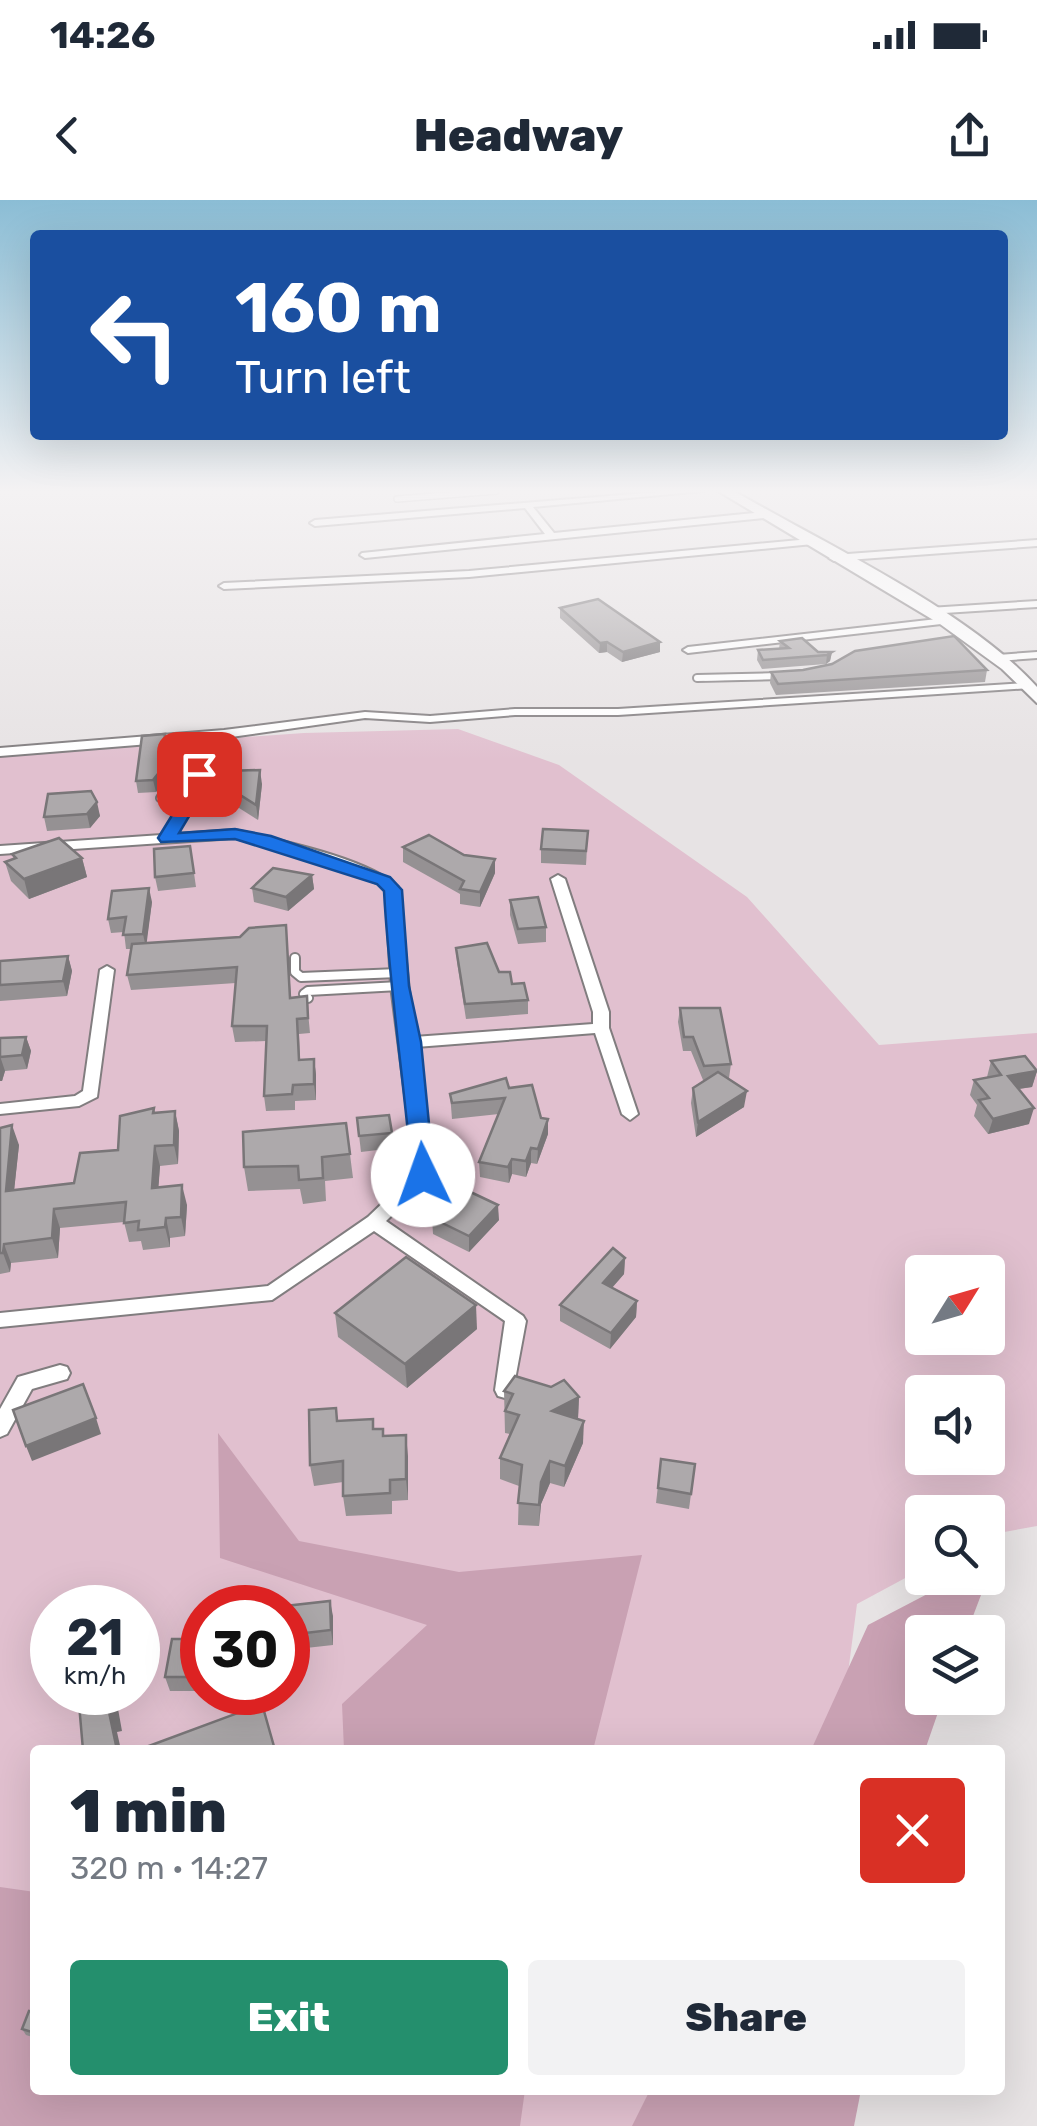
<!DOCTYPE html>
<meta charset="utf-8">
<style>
body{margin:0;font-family:Rubik,sans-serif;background:#f2f2f3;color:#1f2937;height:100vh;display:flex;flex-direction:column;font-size:38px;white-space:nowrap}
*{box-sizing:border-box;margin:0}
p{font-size:32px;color:#747a83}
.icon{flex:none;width:55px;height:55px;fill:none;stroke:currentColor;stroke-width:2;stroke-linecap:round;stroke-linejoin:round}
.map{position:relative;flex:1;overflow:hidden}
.drawer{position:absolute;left:30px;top:1545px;width:975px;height:350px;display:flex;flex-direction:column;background:#fff;border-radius:10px;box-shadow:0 10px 40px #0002}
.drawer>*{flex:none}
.hud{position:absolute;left:30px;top:30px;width:978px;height:210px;border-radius:10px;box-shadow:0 10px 40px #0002;background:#1a4fa0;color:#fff;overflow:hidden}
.needle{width:65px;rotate:53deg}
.controls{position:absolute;left:905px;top:1055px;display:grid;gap:20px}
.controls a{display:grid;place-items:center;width:100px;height:100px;border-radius:10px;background:#fff;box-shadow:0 10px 40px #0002;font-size:50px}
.speed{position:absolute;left:30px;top:1385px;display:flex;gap:20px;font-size:50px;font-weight:700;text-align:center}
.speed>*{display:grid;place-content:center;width:130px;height:130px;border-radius:50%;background:#fff;box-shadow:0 10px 40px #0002;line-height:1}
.speed small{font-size:25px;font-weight:400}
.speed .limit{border:15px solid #d22;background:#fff;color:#111}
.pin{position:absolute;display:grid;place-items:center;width:85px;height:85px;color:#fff;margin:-42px;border-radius:20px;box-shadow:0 5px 15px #0006}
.me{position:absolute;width:110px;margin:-55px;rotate:357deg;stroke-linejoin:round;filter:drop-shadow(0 0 8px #0008)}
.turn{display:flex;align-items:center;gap:35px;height:210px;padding:0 40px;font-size:45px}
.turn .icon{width:130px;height:130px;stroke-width:2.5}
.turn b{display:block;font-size:70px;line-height:85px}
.round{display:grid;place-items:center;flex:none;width:105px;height:105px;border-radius:10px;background:#f2f2f3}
.headline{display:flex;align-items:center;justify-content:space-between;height:170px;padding:0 40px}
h1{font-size:60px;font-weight:800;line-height:75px}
.button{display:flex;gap:20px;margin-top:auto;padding:20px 40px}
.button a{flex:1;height:115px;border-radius:10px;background:#248f6d;color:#fff;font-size:40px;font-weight:800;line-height:115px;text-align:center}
.button a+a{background:#f2f2f3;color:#1f2937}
.status{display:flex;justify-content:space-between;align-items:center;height:70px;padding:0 50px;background:#fff;direction:ltr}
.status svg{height:28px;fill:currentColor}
header{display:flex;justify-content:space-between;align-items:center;height:130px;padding:0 40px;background:#fff;font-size:45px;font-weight:800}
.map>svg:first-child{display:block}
.green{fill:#e1c0cf;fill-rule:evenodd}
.forest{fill:#c9a1b3}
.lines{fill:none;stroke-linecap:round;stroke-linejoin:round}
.service-far2-casing{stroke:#817d7f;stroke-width:8}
.service-far1-casing{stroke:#817d7f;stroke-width:10}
.service-casing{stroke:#817d7f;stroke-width:12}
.minor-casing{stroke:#817d7f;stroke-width:4}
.primary-casing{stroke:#817d7f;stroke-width:4}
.service-far2{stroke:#fff;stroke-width:5}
.service-far1{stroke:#fff;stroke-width:6}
.service{stroke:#fff;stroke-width:8}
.minor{fill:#fff;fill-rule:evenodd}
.primary{fill:#fff;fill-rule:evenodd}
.wall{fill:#959193}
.shaded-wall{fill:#797678}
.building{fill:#ada9ab;stroke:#797678;stroke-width:2.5}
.route{fill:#1a73e8;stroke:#114b97;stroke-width:2.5}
</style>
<div class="status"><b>14:26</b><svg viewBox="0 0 49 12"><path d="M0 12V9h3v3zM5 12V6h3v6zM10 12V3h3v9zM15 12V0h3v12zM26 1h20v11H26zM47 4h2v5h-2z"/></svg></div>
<header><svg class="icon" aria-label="back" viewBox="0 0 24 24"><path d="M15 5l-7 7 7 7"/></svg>Headway<svg class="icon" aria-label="share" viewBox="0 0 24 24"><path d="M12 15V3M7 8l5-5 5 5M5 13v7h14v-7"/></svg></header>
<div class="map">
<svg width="1037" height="1926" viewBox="0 0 1037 1926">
<rect width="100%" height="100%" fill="#e7e3e4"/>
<!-- green -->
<path class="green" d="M458 529 559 565 747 697 879 845 1037 833V1326L988 1335V1312H922V1369L857 1404 838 1550H35V1890H793L788 1926H0V554L304 533ZM922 1072H988V1138H922ZM922 1192H988V1258H922ZM52 1408H138V1492H52ZM202 1408H288V1492H202Z"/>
<!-- forest -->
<g class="forest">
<polygon points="218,1233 299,1341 459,1372 642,1355 593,1550 344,1550 342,1504 427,1425 220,1358"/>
<polygon points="995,1358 967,1432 922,1432 922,1498 943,1498 925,1550 811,1550 868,1425 958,1378 988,1378 988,1362"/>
<polygon points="0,1687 35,1692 35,1890 525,1890 520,1926 0,1926"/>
<polygon points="650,1890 861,1890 854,1926 632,1926"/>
</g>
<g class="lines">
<!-- service-far2 casing -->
<g class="service-far2-casing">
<g id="service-far2">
<polyline points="397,299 496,291"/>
<polyline points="705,478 782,476"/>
</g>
</g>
<!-- service-far1 casing -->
<g class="service-far1-casing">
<g id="service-far1">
<polyline points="697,478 782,476"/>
<polyline points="160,598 179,573 199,574 201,583 167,638"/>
</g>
</g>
<!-- service casing -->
<g class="service-casing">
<g id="service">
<polyline points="295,758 295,772 301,777 398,773"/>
<polyline points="308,798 304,794 308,791 399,786"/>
</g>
</g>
<!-- minor casing -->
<g class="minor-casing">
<g id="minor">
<polygon points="670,291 703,291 533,307 554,333 764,312 768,315 764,318 365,358 360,355 362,353 545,334 525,308 315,326 310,323 315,320"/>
<polygon points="810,339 813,340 813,344 469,377 224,389 219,386 224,383 469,371"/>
<polygon points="1037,340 1037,346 834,361 829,358 834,355"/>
<polygon points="1037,401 1037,407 929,414 924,411 929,408"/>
<polygon points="946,418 950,419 950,423 688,453 683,450 688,447"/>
<polygon points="1037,452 1037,458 998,461 993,458 998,455"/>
<polygon points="1026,483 1030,484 1030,488 618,515 515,515 430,522 365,518 224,538 0,556 0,548 224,530 365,512 430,516 515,509 618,509"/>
<path d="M235 630C277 640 368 658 398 687L414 837 593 824V812L551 679 558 675 565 679 609 812V828L638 914 630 920 622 914 595 833 416 847 434 968 429 979 386 1021 523 1116 526 1121 512 1196 505 1198 498 1196 495 1190 505 1121 374 1031 272 1100 0 1127V1113L268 1086 368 1017 415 972 391 786 386 691 379 684 309 656 235 638 0 654V646Z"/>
<polygon points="107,766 114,770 97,897 79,906 0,914 0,904 75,896 83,891 100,770"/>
<polygon points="60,1165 67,1167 70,1173 67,1179 32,1189 7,1234 0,1237 0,1209 18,1177"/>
</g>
</g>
<!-- primary casing -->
<g class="primary-casing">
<path id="primary" d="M718 291H734C825 344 969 411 1037 487V503L1002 469 940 424Z"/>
</g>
<!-- service-far2 -->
<use href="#service-far2" class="service-far2"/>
<!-- service-far1 -->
<use href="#service-far1" class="service-far1"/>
<!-- service -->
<use href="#service" class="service"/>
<!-- minor -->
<use href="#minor" class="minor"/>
<!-- primary -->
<use href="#primary" class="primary"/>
</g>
<!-- wall -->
<g class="wall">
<polygon points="560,408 660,452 622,462 607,452 599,453 560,418"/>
<polygon points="780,441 818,452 832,452 830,461 826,464 762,469 757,460 758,450 779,449"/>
<polygon points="803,470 987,470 985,482 776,495 770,483 771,472"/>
<polygon points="167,546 163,583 156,592 138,593 136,581"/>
<polygon points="262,584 258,620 228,601 226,586"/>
<polygon points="91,591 100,616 90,628 47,631 44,617"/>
<polygon points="588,631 586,665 541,663 541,649"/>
<polygon points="190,646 196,687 158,691 155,677"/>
<polygon points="403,647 495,659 495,673 480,707 460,704 460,694 403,662"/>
<polygon points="12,654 82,658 87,677 29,699 11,681 5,662 14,658"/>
<polygon points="312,675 314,689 288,711 254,702 252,688"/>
<polygon points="510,700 546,727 546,742 518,744 510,715"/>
<polygon points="152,702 146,743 240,737 286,725 291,798 307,796 308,812 310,833 299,834 300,860 314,859 316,875 316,900 295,901 295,910 266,911 264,896 266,841 235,842 232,826 236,783 131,790 127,775 131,749 126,749 124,732 111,733 108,719"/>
<polygon points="456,748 499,772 528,800 528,814 466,819 457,762"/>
<polygon points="68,756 72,771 67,796 0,801 0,761"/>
<polygon points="680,808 731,864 729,878 727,878 744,907 696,937 691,903 693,888 705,880 703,880 691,851 683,851 678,822"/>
<polygon points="26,837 31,851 27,869 5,871 2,881 0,881 0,838"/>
<polygon points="991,861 1037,871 1032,887 1019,889 1029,924 988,934 974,916 977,905 970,895 974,880 987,877"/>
<polygon points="509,888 541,918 548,934 537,964 531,963 526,977 512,974 509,983 480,977 479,962 499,914 452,919 450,894"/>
<polygon points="154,908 155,913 175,911 179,931 178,964 160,966 158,988 187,1005 185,1036 170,1038 170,1047 143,1050 141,1041 129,1042 124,1022 60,1028 58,1058 11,1063 10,1072 0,1074 0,928 19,945 14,990 74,983 118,950"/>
<polygon points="357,918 392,933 394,948 361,952"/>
<polygon points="346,923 353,978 325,981 326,1001 303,1004 300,989 248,991 244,967"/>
<polygon points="432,1018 499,1020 469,1052 433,1034"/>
<polygon points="625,1058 624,1074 612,1088 637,1101 636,1117 610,1149 560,1121 560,1105"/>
<polygon points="335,1113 477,1129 407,1188 338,1137"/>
<polygon points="504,1191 579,1197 578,1218 583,1243 564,1287 550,1283 541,1304 539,1326 518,1325 519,1286 500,1279 500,1258 510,1234 505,1233"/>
<polygon points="336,1208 338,1221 375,1229 384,1236 406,1235 408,1300 392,1301 392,1314 346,1316 343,1296 343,1282 314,1286 310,1265"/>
<polygon points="661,1259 695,1264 689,1309 656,1303"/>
<polygon points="288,1408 333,1416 333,1445 288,1450"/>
<polygon points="202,1439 202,1491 170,1491 165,1477"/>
<polygon points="35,1812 35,1838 26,1835 22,1829"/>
</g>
<!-- shaded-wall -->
<g class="shaded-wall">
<polygon points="607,442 607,452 599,453 600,443"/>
<polygon points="660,442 660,452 622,462 623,452"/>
<polygon points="832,452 830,461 826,464 827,455"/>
<polygon points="165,534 167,546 163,583 156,592 153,580"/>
<polygon points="260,570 262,584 258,620 256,605"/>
<polygon points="97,602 100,616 90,628 87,614"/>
<polygon points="82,658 87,677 29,699 24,679"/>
<polygon points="495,659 495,673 480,707 480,692"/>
<polygon points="312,675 314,689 288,711 286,697"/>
<polygon points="149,688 152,702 146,748 143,734"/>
<polygon points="68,756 72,771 67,796 63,781"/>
<polygon points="26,837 31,851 27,869 22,855"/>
<polygon points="0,856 5,871 2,881 0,881"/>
<polygon points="314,859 316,875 316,900 314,884"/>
<polygon points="1037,871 1032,887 1003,891 1008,876"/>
<polygon points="747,891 744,907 696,937 698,922"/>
<polygon points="1034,908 1029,924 988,934 993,919"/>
<polygon points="175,911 179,931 178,964 174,945"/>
<polygon points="548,919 548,934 537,964 538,949"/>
<polygon points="12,925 19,945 12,1010 6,991"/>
<polygon points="155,946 160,966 157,1008 152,988"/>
<polygon points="531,948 531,963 526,977 526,961"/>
<polygon points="512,959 512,974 509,983 508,967"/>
<polygon points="182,985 187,1005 185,1036 181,1017"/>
<polygon points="498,1005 499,1020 469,1052 469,1036"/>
<polygon points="54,1009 60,1028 58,1058 52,1038"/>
<polygon points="166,1018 170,1038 170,1047 165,1027"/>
<polygon points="4,1044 11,1063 10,1072 3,1053"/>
<polygon points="625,1058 624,1074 602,1099 603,1083"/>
<polygon points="637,1101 636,1117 610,1149 611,1133"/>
<polygon points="476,1105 477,1129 407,1188 405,1164"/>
<polygon points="579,1197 578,1218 552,1211"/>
<polygon points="96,1218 101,1234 32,1261 26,1246"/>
<polygon points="584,1221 583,1243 564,1287 565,1266"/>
<polygon points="406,1235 408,1256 408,1300 406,1279"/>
<polygon points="550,1261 550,1283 541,1304 539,1326 541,1282"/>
<polygon points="330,1401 333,1416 333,1445 331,1430"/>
<polygon points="110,1492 115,1492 122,1531 117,1532 121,1550 117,1550 109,1512"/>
</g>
<!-- building -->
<g class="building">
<polygon points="598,399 660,442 623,452 607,442 600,443 560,408"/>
<polygon points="954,436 987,470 778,484 771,472 803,470 832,464 855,451"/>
<polygon points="802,438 818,452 832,452 827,455 763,460 758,450 789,448 780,441"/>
<polygon points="165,534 161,570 153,580 136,581 142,536"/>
<polygon points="260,570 256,605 226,586 227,571"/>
<polygon points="91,591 97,602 87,614 44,617 48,594"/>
<polygon points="543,629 588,631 586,651 541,649"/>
<polygon points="429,635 464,655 495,659 480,692 460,689 464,681 403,647"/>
<polygon points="59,638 82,658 24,679 5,662 16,658 12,654"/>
<polygon points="190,646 194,673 155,677 154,649"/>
<polygon points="273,668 312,675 286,697 252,688"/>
<polygon points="149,688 143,734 123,735 126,717 108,719 112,691"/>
<polygon points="538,697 546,727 518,729 510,700"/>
<polygon points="286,725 290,798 307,796 308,818 297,819 299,860 314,859 314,884 293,885 292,894 264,896 267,826 232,826 237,767 127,775 132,744 240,737 249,728"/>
<polygon points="487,743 499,772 510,772 512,784 524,783 528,800 465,804 456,748"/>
<polygon points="68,756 63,781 0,785 0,761"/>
<polygon points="680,808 720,808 731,864 704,866 693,837 684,837"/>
<polygon points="26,837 22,855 0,857 0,838"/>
<polygon points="1025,856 1037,871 1008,876 1034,908 993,919 979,900 989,898 974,880 1001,875 991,861"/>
<polygon points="718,872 747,891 698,922 693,888"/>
<polygon points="506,878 509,888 532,885 541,918 548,919 538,949 531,948 526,961 512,959 508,967 479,962 505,898 452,903 450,894"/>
<polygon points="154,908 153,913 175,911 174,945 155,946 152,988 182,985 181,1017 166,1018 165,1027 138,1030 139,1021 124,1023 126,1002 54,1009 52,1038 4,1044 3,1053 0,1053 0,928 12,925 6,991 74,983 80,953 118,950 120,916"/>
<polygon points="389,915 392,933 359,936 357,918"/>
<polygon points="346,923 350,954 322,957 323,978 299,980 298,966 244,967 243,932"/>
<polygon points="462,988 498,1005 469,1036 432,1018"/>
<polygon points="613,1048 625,1058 603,1083 637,1101 611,1133 560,1105"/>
<polygon points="406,1057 476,1105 405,1164 335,1113"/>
<polygon points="515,1176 551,1187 564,1180 579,1197 552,1211 584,1221 565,1266 550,1261 541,1282 539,1305 518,1303 522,1265 500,1258 519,1215 505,1211 513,1194 504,1191"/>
<polygon points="83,1184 96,1218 26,1246 13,1210"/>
<polygon points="336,1208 337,1221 373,1219 373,1229 383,1229 383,1236 406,1235 406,1279 390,1280 390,1293 343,1296 343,1261 310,1265 309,1210"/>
<polygon points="661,1259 695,1264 691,1294 658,1288"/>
<polygon points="330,1401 331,1430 288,1435 288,1408 267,1408"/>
<polygon points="172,1439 202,1439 202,1477 165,1477"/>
<polygon points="78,1492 110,1492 113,1511 109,1512 117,1550 83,1550"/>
<polygon points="262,1504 275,1550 138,1550"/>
<polygon points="29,1811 35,1812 35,1833 22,1829"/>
</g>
<!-- sky -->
<linearGradient id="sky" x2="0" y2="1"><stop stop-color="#8bbdd5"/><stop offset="0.52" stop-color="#f4f2f3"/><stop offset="1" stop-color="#f4f2f3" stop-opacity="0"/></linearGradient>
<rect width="1037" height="560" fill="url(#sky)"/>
<!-- route -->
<path class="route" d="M193 571H204L209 583 179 633 235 629 271 636 390 677 402 690 409 786 421 842 434 975 431 981H415L412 975C404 880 389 786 384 691L377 684 235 639 161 642 158 638 192 583Z"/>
</svg>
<div class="controls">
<a><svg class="needle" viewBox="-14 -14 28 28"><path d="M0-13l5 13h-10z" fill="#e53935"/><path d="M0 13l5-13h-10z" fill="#747a83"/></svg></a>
<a><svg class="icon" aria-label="sound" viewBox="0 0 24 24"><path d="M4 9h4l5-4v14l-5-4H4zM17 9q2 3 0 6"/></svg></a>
<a><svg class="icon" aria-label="search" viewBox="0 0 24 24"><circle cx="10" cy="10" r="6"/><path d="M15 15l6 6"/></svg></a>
<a><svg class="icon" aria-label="layers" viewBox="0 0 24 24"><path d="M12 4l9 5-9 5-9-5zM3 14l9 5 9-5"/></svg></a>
</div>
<div class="speed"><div>21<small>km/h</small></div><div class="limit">30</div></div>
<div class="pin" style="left:199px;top:574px;background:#d93025"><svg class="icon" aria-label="arrive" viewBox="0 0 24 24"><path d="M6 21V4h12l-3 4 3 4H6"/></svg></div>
<svg class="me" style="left:423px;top:975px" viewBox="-20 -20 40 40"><circle r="19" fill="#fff"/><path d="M0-13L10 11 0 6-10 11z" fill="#1a73e8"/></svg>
<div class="hud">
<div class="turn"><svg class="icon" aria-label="left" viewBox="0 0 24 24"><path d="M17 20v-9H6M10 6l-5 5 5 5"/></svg><div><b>160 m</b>Turn left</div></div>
</div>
<section class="drawer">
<div class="headline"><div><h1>1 min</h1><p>320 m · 14:27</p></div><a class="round" style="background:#d93025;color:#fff"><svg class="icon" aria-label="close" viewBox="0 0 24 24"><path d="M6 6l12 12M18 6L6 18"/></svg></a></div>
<div class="button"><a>Exit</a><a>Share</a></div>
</section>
</div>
